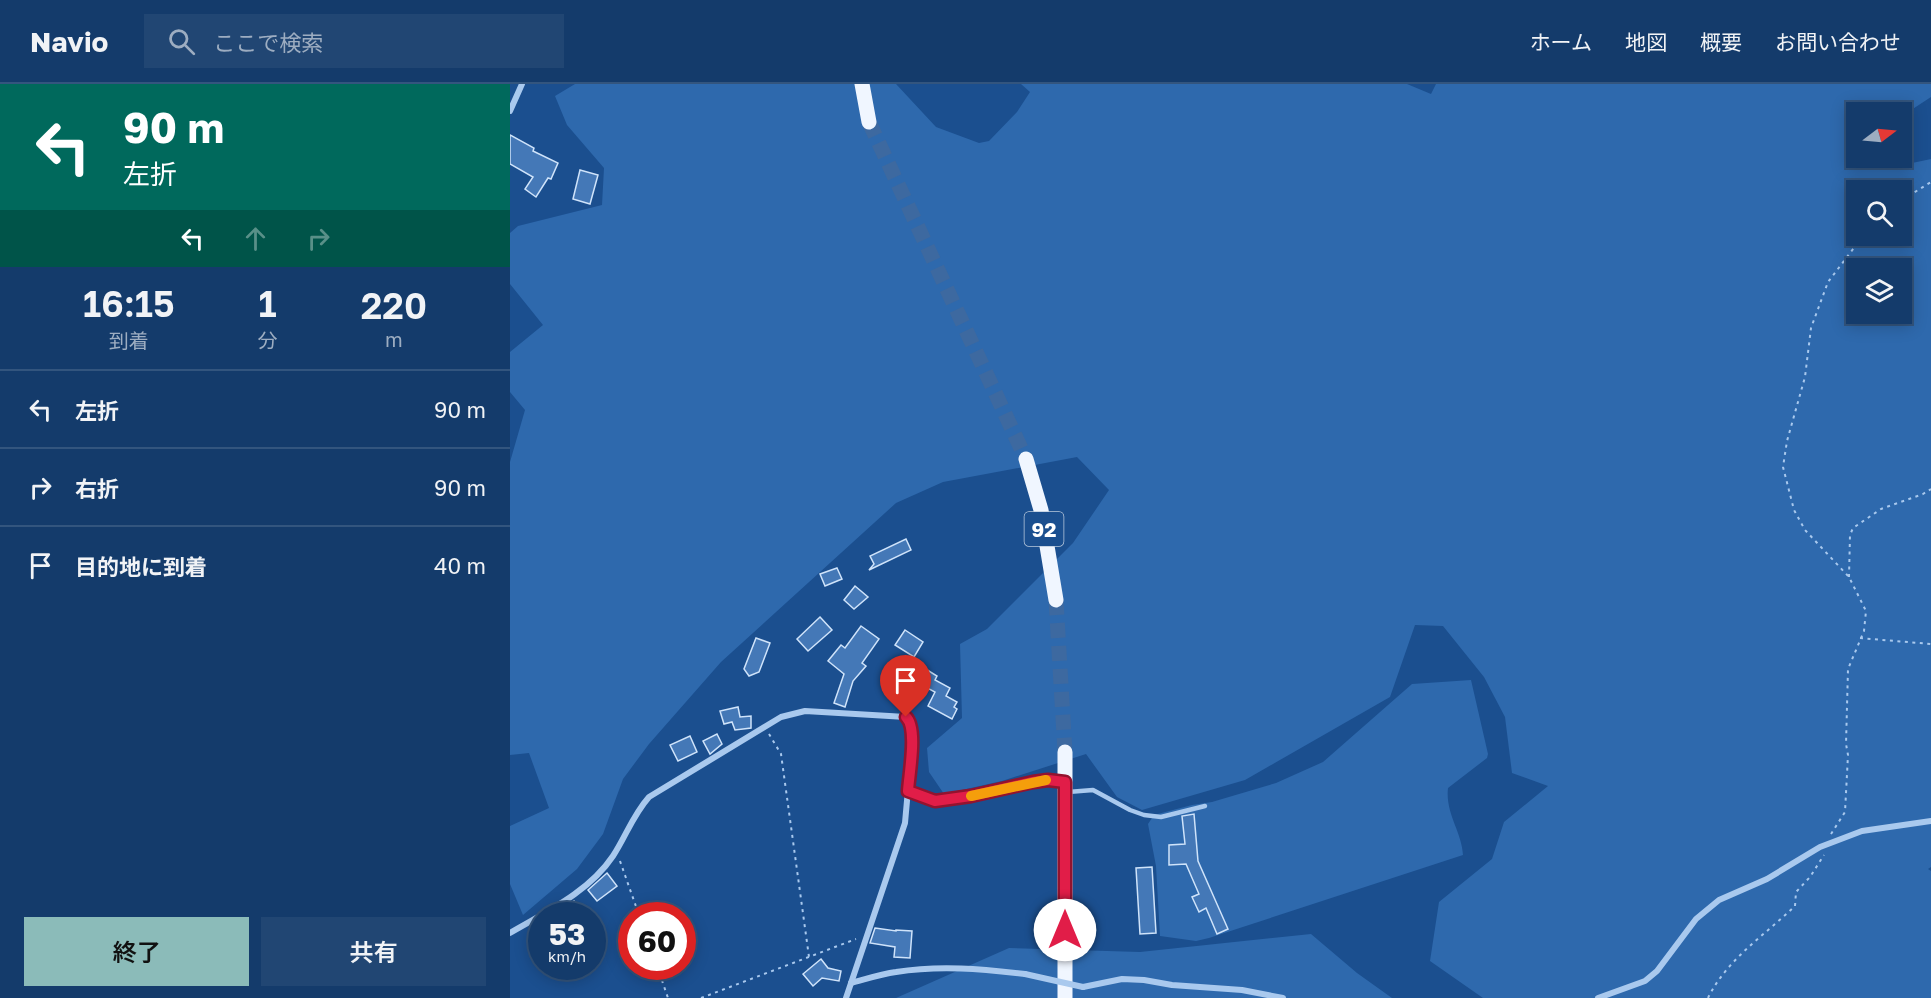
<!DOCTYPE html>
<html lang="ja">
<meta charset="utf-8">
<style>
body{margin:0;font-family:"Golos Text","Noto Sans JP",sans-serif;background:#214673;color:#f1f3f6;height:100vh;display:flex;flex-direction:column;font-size:22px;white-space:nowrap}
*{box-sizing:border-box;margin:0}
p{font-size:20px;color:#9dadc1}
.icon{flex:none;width:33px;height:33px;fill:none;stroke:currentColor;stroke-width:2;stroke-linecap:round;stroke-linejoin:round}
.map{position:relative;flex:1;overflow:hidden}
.sheet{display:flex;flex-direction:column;background:#143b6b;width:510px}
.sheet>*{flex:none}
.guide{background:#00695c;color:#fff;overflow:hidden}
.needle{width:39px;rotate:74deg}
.fabs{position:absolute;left:1336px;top:18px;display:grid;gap:12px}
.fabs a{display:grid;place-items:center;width:66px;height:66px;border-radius:0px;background:#143b6b;box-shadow:0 3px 15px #0003,0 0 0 2px #33557e;font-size:30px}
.speed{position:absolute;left:18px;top:818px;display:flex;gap:12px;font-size:30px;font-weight:700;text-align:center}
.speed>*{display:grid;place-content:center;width:78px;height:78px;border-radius:50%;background:#143b6b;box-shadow:0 3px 15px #0003,0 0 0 2px #33557e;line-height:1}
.speed small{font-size:15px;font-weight:400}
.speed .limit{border:9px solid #d22;background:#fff;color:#111}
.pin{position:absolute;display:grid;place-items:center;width:51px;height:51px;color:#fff;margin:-62px -26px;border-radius:50% 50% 50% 0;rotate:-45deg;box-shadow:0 0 6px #0007}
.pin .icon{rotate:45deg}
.me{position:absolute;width:66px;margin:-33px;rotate:0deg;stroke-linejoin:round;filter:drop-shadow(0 0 4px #0008)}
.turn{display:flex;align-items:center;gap:21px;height:126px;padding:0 24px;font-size:27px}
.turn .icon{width:78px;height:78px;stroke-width:2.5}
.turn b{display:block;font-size:42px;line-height:51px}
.lanes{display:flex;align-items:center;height:57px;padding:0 24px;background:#0003;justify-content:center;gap:30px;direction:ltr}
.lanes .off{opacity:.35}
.eta{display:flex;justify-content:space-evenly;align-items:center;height:102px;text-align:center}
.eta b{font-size:36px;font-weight:600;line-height:42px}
.button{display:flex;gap:12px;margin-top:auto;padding:12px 24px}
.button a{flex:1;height:69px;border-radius:0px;background:#8bbbb9;color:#111;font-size:24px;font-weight:600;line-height:69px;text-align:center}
.button a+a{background:#214673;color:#f1f3f6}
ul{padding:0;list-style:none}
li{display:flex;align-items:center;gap:18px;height:78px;padding:0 24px;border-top:2px solid #33557e}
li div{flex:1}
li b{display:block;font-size:22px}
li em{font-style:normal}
header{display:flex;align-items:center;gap:36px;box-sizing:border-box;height:84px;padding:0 30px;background:#143b6b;border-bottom:2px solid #33557e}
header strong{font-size:28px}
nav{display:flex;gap:33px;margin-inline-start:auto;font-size:21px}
.search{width:420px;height:54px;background:#214673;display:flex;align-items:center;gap:15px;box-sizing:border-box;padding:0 21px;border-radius:0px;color:#9dadc1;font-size:22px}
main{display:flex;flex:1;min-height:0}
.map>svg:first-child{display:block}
.green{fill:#2e69ad;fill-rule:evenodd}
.building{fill:#4478b7;stroke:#cfe3fa;stroke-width:1.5}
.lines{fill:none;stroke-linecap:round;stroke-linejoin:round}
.primary-tunnel{stroke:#3d69a0;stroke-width:15;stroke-dasharray:15 8;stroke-linecap:butt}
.path{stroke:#a9c9ee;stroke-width:2;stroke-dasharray:3 4.5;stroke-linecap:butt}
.lane{stroke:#a9c9ee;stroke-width:4.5}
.street{stroke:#a9c9ee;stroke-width:6}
.primary{stroke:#f0f6ff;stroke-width:15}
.street-bridge{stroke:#a9c9ee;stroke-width:6}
.route-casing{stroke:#92132f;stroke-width:15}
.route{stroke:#e11d48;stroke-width:10}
.slow{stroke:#f59e0b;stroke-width:10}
.labels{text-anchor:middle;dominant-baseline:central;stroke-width:6;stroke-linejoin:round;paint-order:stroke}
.shield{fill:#1b4f8f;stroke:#bbcadd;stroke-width:1.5}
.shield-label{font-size:20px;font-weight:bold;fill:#fff}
</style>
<header>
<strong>Navio</strong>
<div class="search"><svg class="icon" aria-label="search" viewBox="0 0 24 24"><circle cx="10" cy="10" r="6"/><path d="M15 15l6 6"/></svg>ここで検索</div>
<nav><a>ホーム</a><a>地図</a><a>概要</a><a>お問い合わせ</a></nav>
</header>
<main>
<section class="sheet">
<div class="guide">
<div class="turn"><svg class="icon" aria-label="left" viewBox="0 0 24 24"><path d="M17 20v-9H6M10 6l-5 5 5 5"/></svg><div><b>90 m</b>左折</div></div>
<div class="lanes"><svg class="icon" aria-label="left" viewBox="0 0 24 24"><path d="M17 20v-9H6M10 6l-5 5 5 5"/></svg><svg class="icon off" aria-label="ahead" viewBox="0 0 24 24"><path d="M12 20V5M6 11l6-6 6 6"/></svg><svg class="icon off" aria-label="right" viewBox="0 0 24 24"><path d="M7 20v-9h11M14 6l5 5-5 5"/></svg></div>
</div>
<div class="eta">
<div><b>16:15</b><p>到着</p></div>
<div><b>1</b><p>分</p></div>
<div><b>220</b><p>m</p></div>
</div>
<ul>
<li><svg class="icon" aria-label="left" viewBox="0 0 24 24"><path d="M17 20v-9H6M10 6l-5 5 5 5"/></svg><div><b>左折</b></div><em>90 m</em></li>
<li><svg class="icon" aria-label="right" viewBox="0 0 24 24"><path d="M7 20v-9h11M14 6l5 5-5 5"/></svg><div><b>右折</b></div><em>90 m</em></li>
<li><svg class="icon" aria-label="arrive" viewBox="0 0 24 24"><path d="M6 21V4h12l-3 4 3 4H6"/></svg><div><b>目的地に到着</b></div><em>40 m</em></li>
</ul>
<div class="button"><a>終了</a><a>共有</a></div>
</section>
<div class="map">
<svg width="1421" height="914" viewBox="0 0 1421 914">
<rect width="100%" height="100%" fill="#1b4f8f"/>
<!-- green -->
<g class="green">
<path d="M65 0H386L426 43 469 59 479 57 507 28 520 8 511 0H897L921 10 926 0H1421V13L1392 32V28H1347V74H1380L1388 82 1421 75V783L1418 785 1421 787V914H973L920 877 929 818 982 775 994 738 1038 702 1002 689 995 633 974 593 933 542 905 541 880 613 735 696 632 726 607 713 576 670 492 697 434 710 419 688 417 664 452 634 450 560 477 545 563 459 599 406 567 373 433 398 386 419 211 578 139 660 113 695 93 750 67 785 13 831 0 800V742L39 724 19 669 0 671V378L15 326 0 308V268L33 241 0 200V149L8 142 92 121 94 84 57 41 45 12ZM1347 106H1392V152H1347ZM1347 184H1392V230H1347Z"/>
<path d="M961 596 978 670 977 674 938 704C935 729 952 748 953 771L699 854 686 857 650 852 646 782 638 740 644 731 682 721 702 718 766 699 813 678 902 600Z"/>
<polygon points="801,850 847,889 882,914 386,914 499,864 630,868"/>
</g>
<!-- building -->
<g class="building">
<polygon points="0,51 24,64 23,67 48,79 41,95 38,94 26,113 15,105 23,93 0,80"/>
<polygon points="70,86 88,91 80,120 63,115"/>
<polygon points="396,455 401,466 359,486 364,480 360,472"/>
<polygon points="327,484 332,495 315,502 310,490"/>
<polygon points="345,502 358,513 344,525 334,516"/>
<polygon points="310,533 322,546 298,567 287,555"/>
<polygon points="351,542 369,555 352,579 356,582 343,597 335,623 324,619 334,590 318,577 331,561 335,564"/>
<polygon points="395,546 413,558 404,573 385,561"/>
<polygon points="246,554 260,559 249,588 239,592 234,585"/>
<polygon points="414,584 427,592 425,596 440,604 436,612 447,618 444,623 447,625 442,635 418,622 425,608 406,598"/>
<polygon points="228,623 230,633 241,632 241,644 225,646 222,638 214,640 210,627"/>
<polygon points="207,650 212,660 200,670 193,657"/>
<polygon points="180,652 187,668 168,677 160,661"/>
<polygon points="684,730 688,777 718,845 707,850 696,824 689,828 682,813 689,810 676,780 659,781 659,761 675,760 672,732"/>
<polygon points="642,783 646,849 630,850 626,784"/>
<polygon points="97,789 107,802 87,817 78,806"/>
<polygon points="64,817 75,831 45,831 61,819"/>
<polygon points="365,844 386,847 386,846 402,847 400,874 384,873 385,863 360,859"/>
<polygon points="311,875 318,884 331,887 329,897 312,894 303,902 293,890"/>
</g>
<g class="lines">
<!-- primary-tunnel -->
<g class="primary-tunnel">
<polyline points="359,38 516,375"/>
<polyline points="546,516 555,668"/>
</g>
<!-- path -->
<g class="path">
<polyline points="1392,116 1421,98"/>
<polyline points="1339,493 1340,451 1343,444 1371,425 1413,410 1421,405"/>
<polyline points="1350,554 1421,560"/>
<polyline points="259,650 271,670 299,873"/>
<polyline points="1321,750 1335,728 1338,671 1336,660 1338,585 1354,547 1356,527 1339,493 1295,446 1284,426 1273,383 1277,357 1295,293 1301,244 1318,198 1353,152"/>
<polyline points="110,777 129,831"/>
<polyline points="147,882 158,914"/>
<polyline points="191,914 346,855"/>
<path d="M1198 914C1217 875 1255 851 1285 822L1286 808 1300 793 1314 771"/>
</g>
<!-- lane -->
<polyline class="lane" points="558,708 583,706 620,726 634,731 651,733 695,722"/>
<!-- street -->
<g class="street">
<polyline points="0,27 12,0"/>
<polyline points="398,707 425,717 461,712 523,698 538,696 555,698"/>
<path d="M0 849C36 828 79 808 103 772 116 752 123 731 139 713L271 633 295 627 396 633 400 637 403 650 395 739 336 914"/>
<path d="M341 899C356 895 371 890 386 888 430 881 472 885 515 890"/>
<polyline points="573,903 612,895 634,896 662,901 732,906 773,914"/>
<polyline points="1088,914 1135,897 1147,887 1186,835 1209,816 1257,795 1310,763 1352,747 1421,737"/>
</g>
<!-- primary -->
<g class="primary">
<polyline points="352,0 359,38"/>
<polyline points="516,375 531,426 546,516"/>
<polyline points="555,914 555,668"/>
</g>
<!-- street-bridge -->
<polyline class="street-bridge" points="515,890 573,903"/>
</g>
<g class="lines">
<!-- route casing -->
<g class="route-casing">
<path id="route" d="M396 633C408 644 399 690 398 707L425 717 461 712 523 698 538 696 555 698V846"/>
</g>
<!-- route -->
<use href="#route" class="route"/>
<!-- slow -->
<polyline class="slow" points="461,712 536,696"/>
</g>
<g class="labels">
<!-- shield labels -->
<rect class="shield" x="514.5" y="428" width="39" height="34" rx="4.5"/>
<g class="shield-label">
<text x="534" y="445">92</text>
</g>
</g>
</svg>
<div class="fabs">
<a><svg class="needle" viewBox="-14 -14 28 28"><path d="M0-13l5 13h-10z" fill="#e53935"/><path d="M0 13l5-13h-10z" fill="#9dadc1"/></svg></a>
<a><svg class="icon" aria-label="search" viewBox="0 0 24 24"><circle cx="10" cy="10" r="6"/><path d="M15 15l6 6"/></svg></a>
<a><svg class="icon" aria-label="layers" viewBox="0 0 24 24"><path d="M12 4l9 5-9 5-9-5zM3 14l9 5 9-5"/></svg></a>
</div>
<div class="speed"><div>53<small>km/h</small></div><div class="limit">60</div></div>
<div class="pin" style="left:396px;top:633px;background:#d93025"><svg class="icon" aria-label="arrive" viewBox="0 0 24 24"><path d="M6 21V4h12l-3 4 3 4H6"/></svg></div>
<svg class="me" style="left:555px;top:846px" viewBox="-20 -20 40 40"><circle r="19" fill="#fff"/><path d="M0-13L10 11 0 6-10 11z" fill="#e11d48"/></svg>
</div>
</main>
